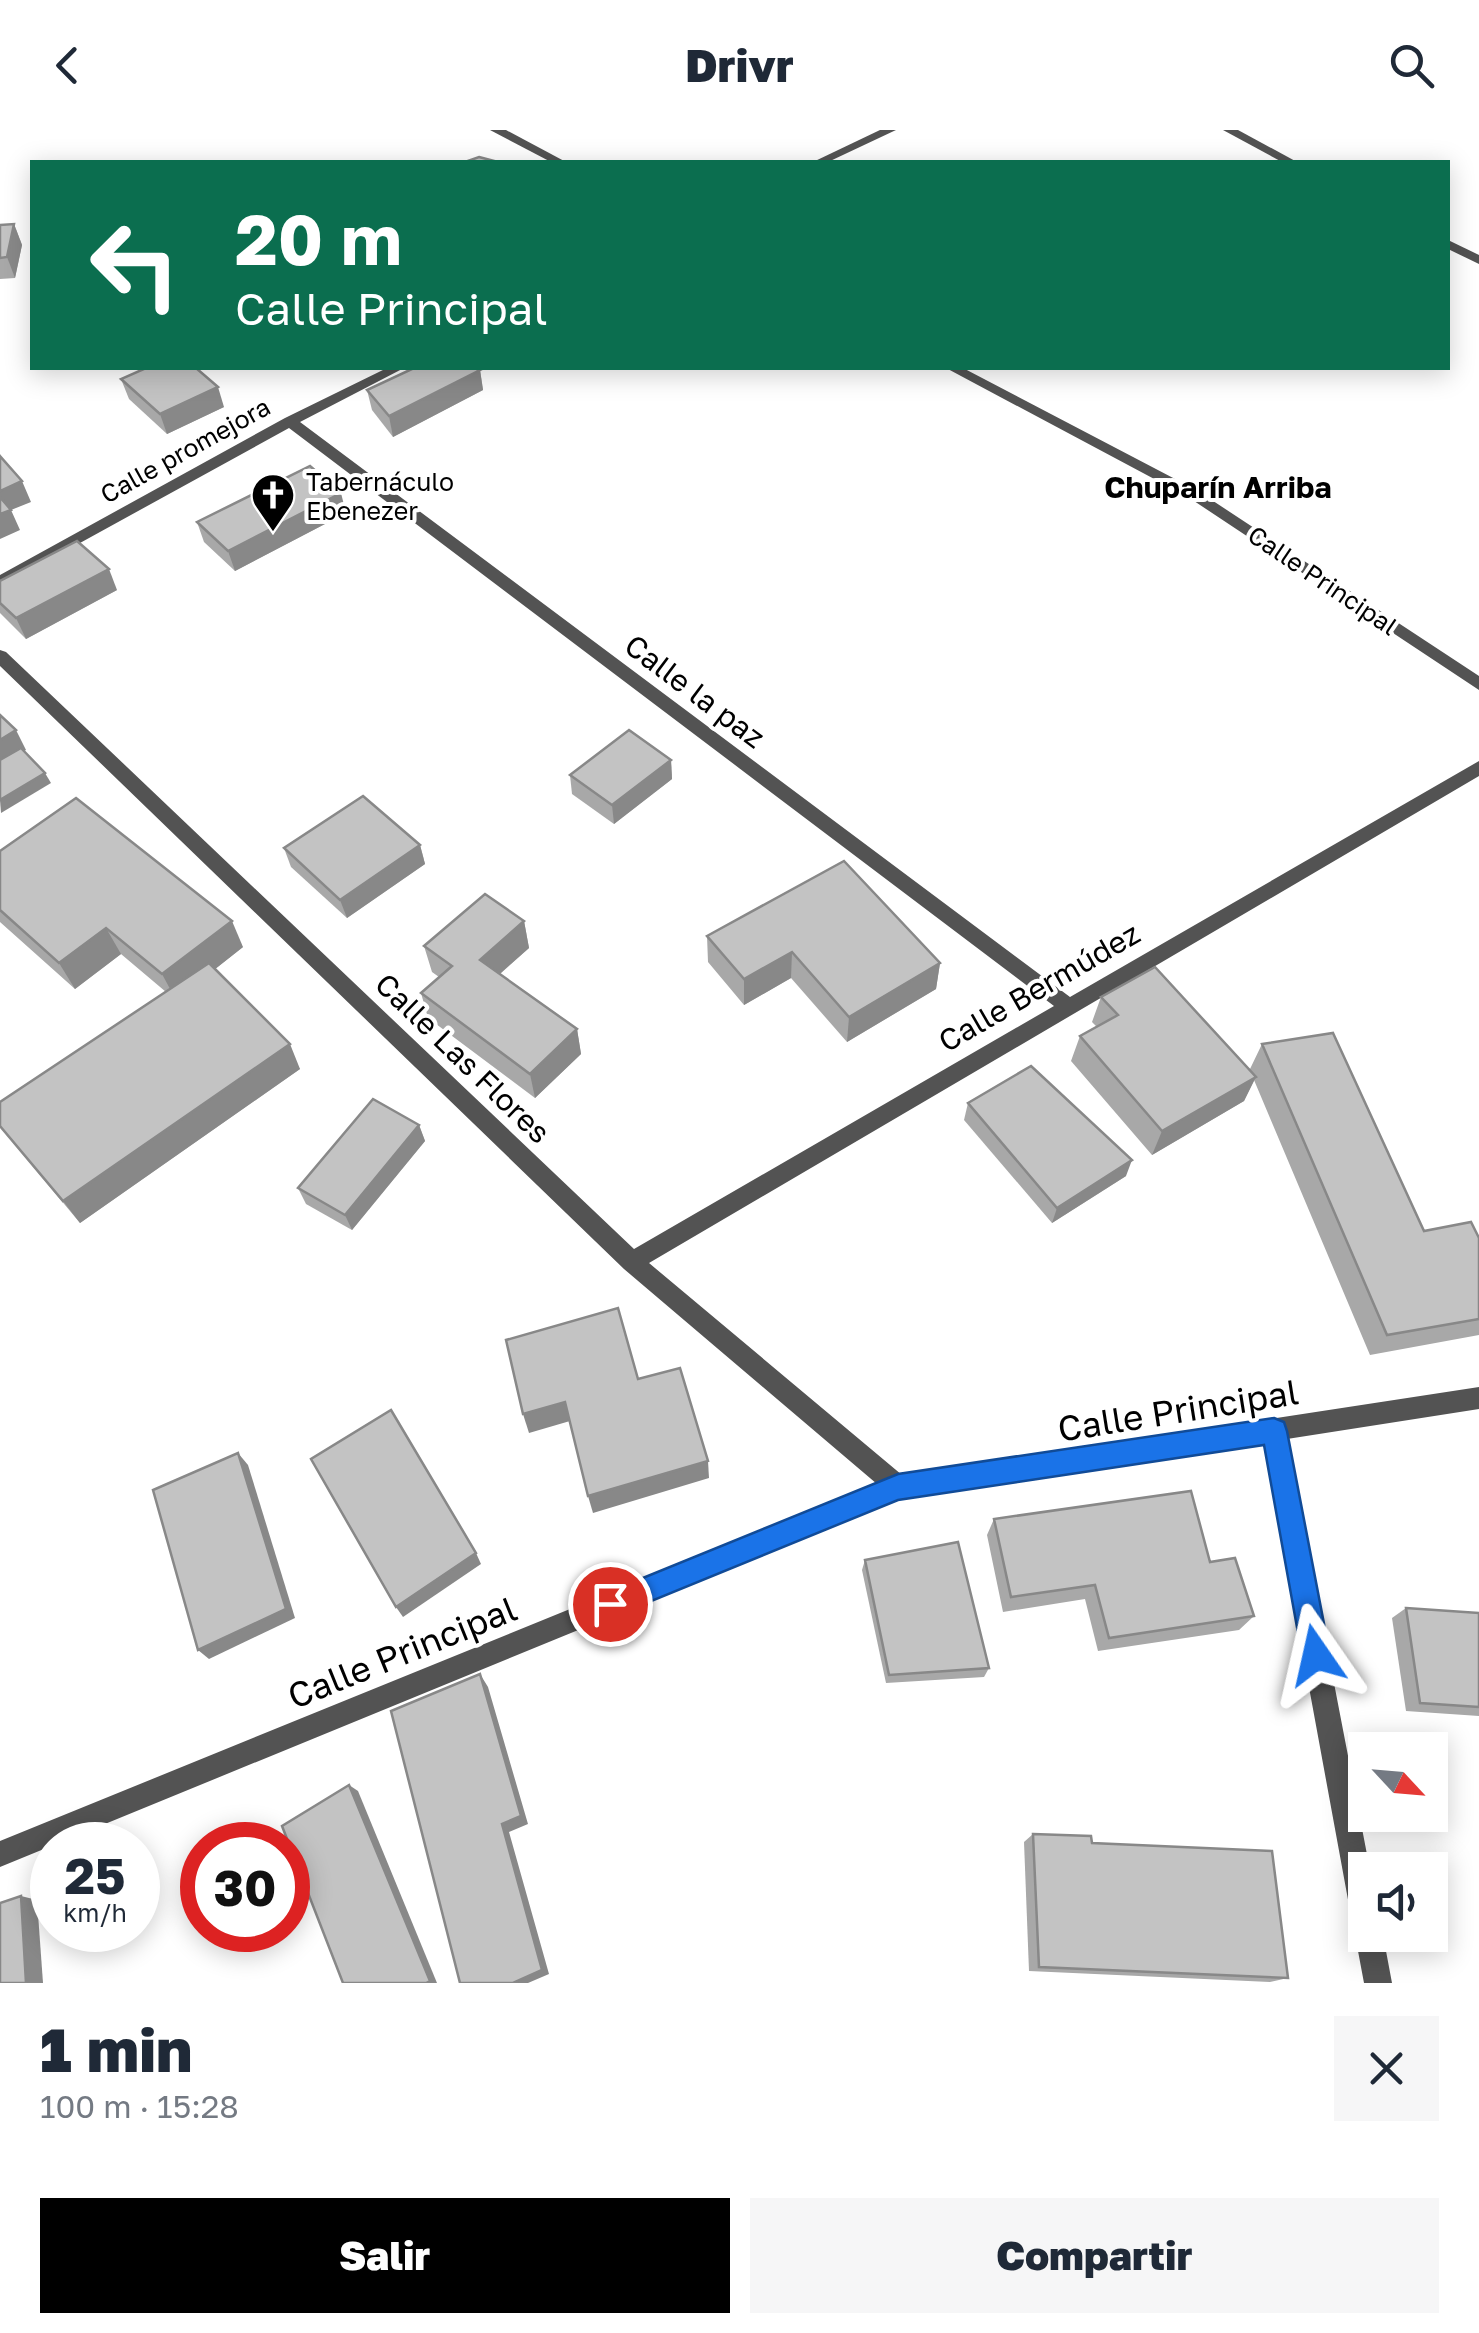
<!DOCTYPE html>
<html lang="es">
<meta charset="utf-8">
<style>
body{margin:0;font-family:"Golos Text",sans-serif;background:#f6f6f7;color:#1f2937;height:100vh;display:flex;flex-direction:column;font-size:38px;white-space:nowrap}
*{box-sizing:border-box;margin:0}
p{font-size:32px;color:#747a83}
.icon{flex:none;width:55px;height:55px;fill:none;stroke:currentColor;stroke-width:2;stroke-linecap:round;stroke-linejoin:round}
.map{position:relative;height:1853px;overflow:hidden}
.side{display:flex;flex-direction:column;background:#fff;flex:1}
.side>*{flex:none}
.top-card{position:absolute;left:30px;top:30px;width:1420px;height:210px;border-radius:0px;box-shadow:0 5px 25px #0003;background:#0b6e4f;color:#fff;overflow:hidden}
.needle{width:65px;rotate:116deg}
.controls{position:absolute;left:1348px;top:1602px;display:grid;gap:20px}
.controls a{display:grid;place-items:center;width:100px;height:100px;border-radius:0px;background:#fff;box-shadow:0 5px 25px #0003;font-size:50px}
.speed{position:absolute;left:30px;top:1692px;display:flex;gap:20px;font-size:50px;font-weight:700;text-align:center}
.speed>*{display:grid;place-content:center;width:130px;height:130px;border-radius:50%;background:#fff;box-shadow:0 5px 25px #0003;line-height:1}
.speed small{font-size:25px;font-weight:400}
.speed .limit{border:15px solid #d22;background:#fff;color:#111}
.pin{position:absolute;display:grid;place-items:center;width:85px;height:85px;color:#fff;margin:-42px;border:5px solid #fff;border-radius:50%;box-shadow:0 2px 10px #0007}
.me{position:absolute;width:110px;margin:-55px;rotate:349deg;stroke-linejoin:round;filter:drop-shadow(0 0 8px #0008)}
.turn{display:flex;align-items:center;gap:35px;height:210px;padding:0 40px;font-size:45px}
.turn .icon{width:130px;height:130px;stroke-width:2.5}
.turn b{display:block;font-size:70px;line-height:85px}
.round{display:grid;place-items:center;flex:none;width:105px;height:105px;border-radius:0px;background:#f6f6f7}
.overview{display:flex;align-items:center;justify-content:space-between;height:170px;padding:0 40px}
h1{font-size:60px;font-weight:800;line-height:75px}
.primary-button{display:flex;gap:20px;margin-top:auto;padding:20px 40px}
.primary-button a{flex:1;height:115px;border-radius:0px;background:#000;color:#fff;font-size:40px;font-weight:800;line-height:115px;text-align:center}
.primary-button a+a{background:#f6f6f7;color:#1f2937}
header{display:flex;justify-content:space-between;align-items:center;height:130px;padding:0 40px;background:#fff;font-size:45px;font-weight:800}
.map>svg:first-child{display:block}
.lines{fill:none;stroke-linecap:round;stroke-linejoin:round}
.street{fill:#535353;fill-rule:evenodd}
.wall{fill:#a8a8a8}
.shaded-wall{fill:#888}
.building{fill:#c3c3c3;stroke:#888;stroke-width:2.5}
.route{fill:#1a73e8;stroke:#114b97;stroke-width:2.5}
.labels{text-anchor:middle;dominant-baseline:central;stroke-width:8;stroke-linejoin:round;paint-order:stroke}
.far-street-label{font-size:25px;fill:#000;stroke:#fff}
.far-poi-label{font-size:25px;fill:#000;stroke:#fff;text-anchor:start}
.far-quarter-label{font-size:30px;font-weight:bold;fill:#000;stroke:#fff}
.street-label{font-size:30px;fill:#000;stroke:#fff}
.near-street-label{font-size:35px;fill:#000;stroke:#fff}
</style>
<header><svg class="icon" aria-label="back" viewBox="0 0 24 24"><path d="M15 5l-7 7 7 7"/></svg>Drivr<svg class="icon" aria-label="search" viewBox="0 0 24 24"><circle cx="10" cy="10" r="6"/><path d="M15 15l6 6"/></svg></header>
<div class="map">
<svg width="1479" height="1853" viewBox="0 0 1479 1853">
<rect width="100%" height="100%" fill="#fff"/>
<g class="lines">
<!-- street -->
<g class="street">
<polygon points="490,0 506,0 566,32 551,32"/>
<polygon points="880,0 896,0 828,32 813,32"/>
<polygon points="1223,0 1238,0 1297,32 1282,32"/>
<polygon points="1448,110 1479,125 1479,134 1448,119"/>
<polygon points="387,238 404,238 300,292 1070,867 1479,631 1479,646 649,1133 902,1345 1479,1257 1479,1279 1287,1309 1370,1740 1365,1740 1365,1805 1383,1805 1392,1853 1364,1853 1355,1805 1359,1797 1351,1786 1264,1312 898,1369 0,1737 0,1711 877,1354 624,1139 0,536 0,520 6,522 634,1119 1054,876 289,298 0,457 0,445 285,288"/>
<polygon points="946,238 963,238 1198,361 1479,546 1479,560 1188,367"/>
</g>
</g>
<!-- wall -->
<g class="wall">
<polygon points="14,94 22,115 15,148 0,149 0,95"/>
<polygon points="480,240 483,260 393,307 372,280 367,260"/>
<polygon points="121,249 224,277 167,304 129,269"/>
<polygon points="346,383 235,441 204,412 197,392"/>
<polygon points="0,451 117,460 26,509 0,483"/>
<polygon points="671,630 672,649 614,694 572,664 570,645"/>
<polygon points="420,715 425,734 347,788 291,737 284,718"/>
<polygon points="0,721 243,817 215,839 300,939 80,1093 0,997 0,972 166,862 121,824 75,859 0,792"/>
<polygon points="524,791 529,818 500,844 577,899 581,924 535,968 428,888 421,863 439,847 432,842 424,816"/>
<polygon points="707,806 940,833 936,859 847,912 791,848 744,875 708,832"/>
<polygon points="1101,867 1250,939 1262,914 1424,1101 1479,1108 1479,1205 1370,1225 1254,950 1244,971 1152,1025 1071,931 1080,906 1097,897 1092,892"/>
<polygon points="968,973 1126,1046 1052,1093 964,990"/>
<polygon points="419,995 425,1011 352,1100 306,1074 298,1058"/>
<polygon points="994,1389 1210,1432 1254,1486 1239,1500 1098,1521 1085,1469 1003,1482 987,1405"/>
<polygon points="865,1430 989,1538 984,1547 886,1553 862,1440"/>
<polygon points="1406,1478 1479,1483 1479,1586 1406,1581 1392,1488"/>
<polygon points="1033,1704 1288,1848 1270,1852 1029,1841 1024,1712"/>
</g>
<!-- shaded-wall -->
<g class="shaded-wall">
<polygon points="14,94 22,115 15,148 7,127"/>
<polygon points="480,240 483,260 393,307 389,286"/>
<polygon points="218,257 224,277 167,304 160,284"/>
<polygon points="22,351 31,372 11,380 20,400 0,409 0,361"/>
<polygon points="341,363 346,383 235,441 228,421"/>
<polygon points="109,439 117,460 26,509 16,488"/>
<polygon points="16,600 26,620 0,635 0,610"/>
<polygon points="671,630 672,649 614,694 612,675"/>
<polygon points="45,643 51,653 1,683 0,670"/>
<polygon points="420,715 425,734 347,788 340,770"/>
<polygon points="232,791 243,817 176,870 162,844"/>
<polygon points="524,791 529,818 486,856 480,830"/>
<polygon points="106,798 121,824 75,859 59,833"/>
<polygon points="792,822 791,848 744,875 744,849"/>
<polygon points="940,833 936,859 847,912 849,887"/>
<polygon points="577,899 581,924 535,968 530,944"/>
<polygon points="290,914 300,939 80,1093 63,1071"/>
<polygon points="1256,947 1244,971 1152,1025 1162,1001"/>
<polygon points="419,995 425,1011 352,1100 345,1085"/>
<polygon points="1132,1030 1126,1046 1052,1093 1057,1078"/>
<polygon points="565,1272 570,1291 529,1303 523,1284"/>
<polygon points="238,1323 248,1335 295,1488 209,1529 198,1520"/>
<polygon points="708,1331 709,1348 593,1383 588,1366"/>
<polygon points="476,1423 481,1434 403,1487 396,1477"/>
<polygon points="480,1544 488,1557 528,1694 509,1702 549,1844 528,1853 513,1853 502,1694"/>
<polygon points="349,1655 358,1661 437,1853 426,1853"/>
<polygon points="21,1766 37,1770 43,1853 26,1853"/>
</g>
<!-- building -->
<g class="building">
<polygon points="479,27 498,32 465,32"/>
<polygon points="14,94 7,127 0,128 0,95"/>
<polygon points="146,238 196,238 218,257 160,284 121,249"/>
<polygon points="414,238 474,238 480,240 389,286 367,260"/>
<polygon points="0,326 22,351 0,361"/>
<polygon points="310,336 341,363 228,421 197,392"/>
<polygon points="0,367 11,380 0,384"/>
<polygon points="77,411 109,439 16,488 0,473 0,451"/>
<polygon points="0,585 16,600 0,610"/>
<polygon points="629,600 671,630 612,675 570,645"/>
<polygon points="21,618 45,643 0,670 0,630"/>
<polygon points="363,666 420,715 340,770 284,718"/>
<polygon points="76,668 232,791 162,844 106,798 59,833 0,780 0,721"/>
<polygon points="844,731 940,833 849,887 792,822 744,849 707,806"/>
<polygon points="485,764 524,791 480,830 577,899 530,944 421,863 452,836 424,816"/>
<polygon points="209,833 290,914 63,1071 0,996 0,972"/>
<polygon points="1155,837 1256,947 1162,1001 1080,906 1118,885 1101,867"/>
<polygon points="1333,903 1424,1101 1471,1092 1479,1108 1479,1189 1387,1205 1262,914"/>
<polygon points="1031,936 1132,1030 1057,1078 968,973"/>
<polygon points="373,969 419,995 345,1085 298,1058"/>
<polygon points="618,1178 638,1249 680,1238 708,1331 588,1366 565,1272 523,1284 506,1210"/>
<polygon points="391,1280 476,1423 396,1477 311,1329"/>
<polygon points="238,1323 286,1479 198,1520 153,1360"/>
<polygon points="1191,1361 1210,1432 1235,1428 1254,1486 1109,1508 1095,1455 1011,1467 994,1389"/>
<polygon points="958,1412 989,1538 889,1545 865,1430"/>
<polygon points="1406,1478 1479,1483 1479,1577 1420,1573"/>
<polygon points="480,1544 521,1686 502,1694 542,1840 513,1853 460,1853 391,1581"/>
<polygon points="349,1655 430,1851 426,1853 343,1853 282,1696"/>
<polygon points="1033,1704 1091,1706 1092,1713 1272,1721 1288,1848 1039,1837"/>
<polygon points="21,1766 26,1853 0,1853 0,1773"/>
</g>
<!-- route -->
<polygon class="route" points="1274,1288 1284,1292 1287,1301 1330,1525 1326,1535 1316,1539 1306,1535 1302,1525 1264,1315 898,1370 610,1488 601,1484 597,1474 601,1465 898,1344"/>
<!-- icons -->
<defs>
<g id="church-pin" transform="scale(2.25)"><path d="M0 17L-7.5 6A9.5 9.5 0 1 1 7.5 6Z" fill="#000" stroke="#fff"/><path d="M-1.2-6h2.4v3.5h3.3v2.4h-3.3V6h-2.4V-.1h-3.3v-2.4h3.3Z" fill="#fff"/></g>
</defs>
<g fill-rule="evenodd">
<use href="#church-pin" x="273" y="365"/>
</g>
<g class="labels">
<!-- far-street labels -->
<g class="far-street-label">
<text transform="translate(185 320) rotate(-29)">Calle promejora</text>
<text transform="translate(1323 450) rotate(34)">Calle Principal</text>
</g>
<!-- far-poi labels -->
<g class="far-poi-label">
<text x="306" y="351">Tabernáculo<tspan x="306" dy="29">Ebenezer</tspan></text>
</g>
<!-- far-quarter labels -->
<g class="far-quarter-label">
<text x="1218" y="357">Chuparín Arriba</text>
</g>
<!-- street labels -->
<g class="street-label">
<text transform="translate(695 561) rotate(37)">Calle la paz</text>
<text transform="translate(1039 857) rotate(-30)">Calle Bermúdez</text>
<text transform="translate(463 928) rotate(44)">Calle Las Flores</text>
</g>
<!-- near-street labels -->
<g class="near-street-label">
<text transform="translate(1178 1280) rotate(-9)">Calle Principal</text>
<text transform="translate(402 1522) rotate(-22)">Calle Principal</text>
</g>
</g>
</svg>
<div class="controls">
<a><svg class="needle" viewBox="-14 -14 28 28"><path d="M0-13l5 13h-10z" fill="#e53935"/><path d="M0 13l5-13h-10z" fill="#747a83"/></svg></a>
<a><svg class="icon" aria-label="sound" viewBox="0 0 24 24"><path d="M4 9h4l5-4v14l-5-4H4zM17 9q2 3 0 6"/></svg></a>
</div>
<div class="speed"><div>25<small>km/h</small></div><div class="limit">30</div></div>
<div class="pin" style="left:610px;top:1474px;background:#d93025"><svg class="icon" aria-label="arrive" viewBox="0 0 24 24"><path d="M6 21V4h12l-3 4 3 4H6"/></svg></div>
<svg class="me" style="left:1316px;top:1525px" viewBox="-20 -20 40 40"><path d="M0-17L14 15 0 8-14 15z" fill="#1a73e8" stroke="#fff" stroke-width="4"/></svg>
<div class="top-card">
<div class="turn"><svg class="icon" aria-label="left" viewBox="0 0 24 24"><path d="M17 20v-9H6M10 6l-5 5 5 5"/></svg><div><b>20 m</b>Calle Principal</div></div>
</div>
</div>
<section class="side">
<div class="overview"><div><h1>1 min</h1><p>100 m · 15:28</p></div><a class="round"><svg class="icon" aria-label="close" viewBox="0 0 24 24"><path d="M6 6l12 12M18 6L6 18"/></svg></a></div>
<div class="primary-button"><a>Salir</a><a>Compartir</a></div>
</section>
